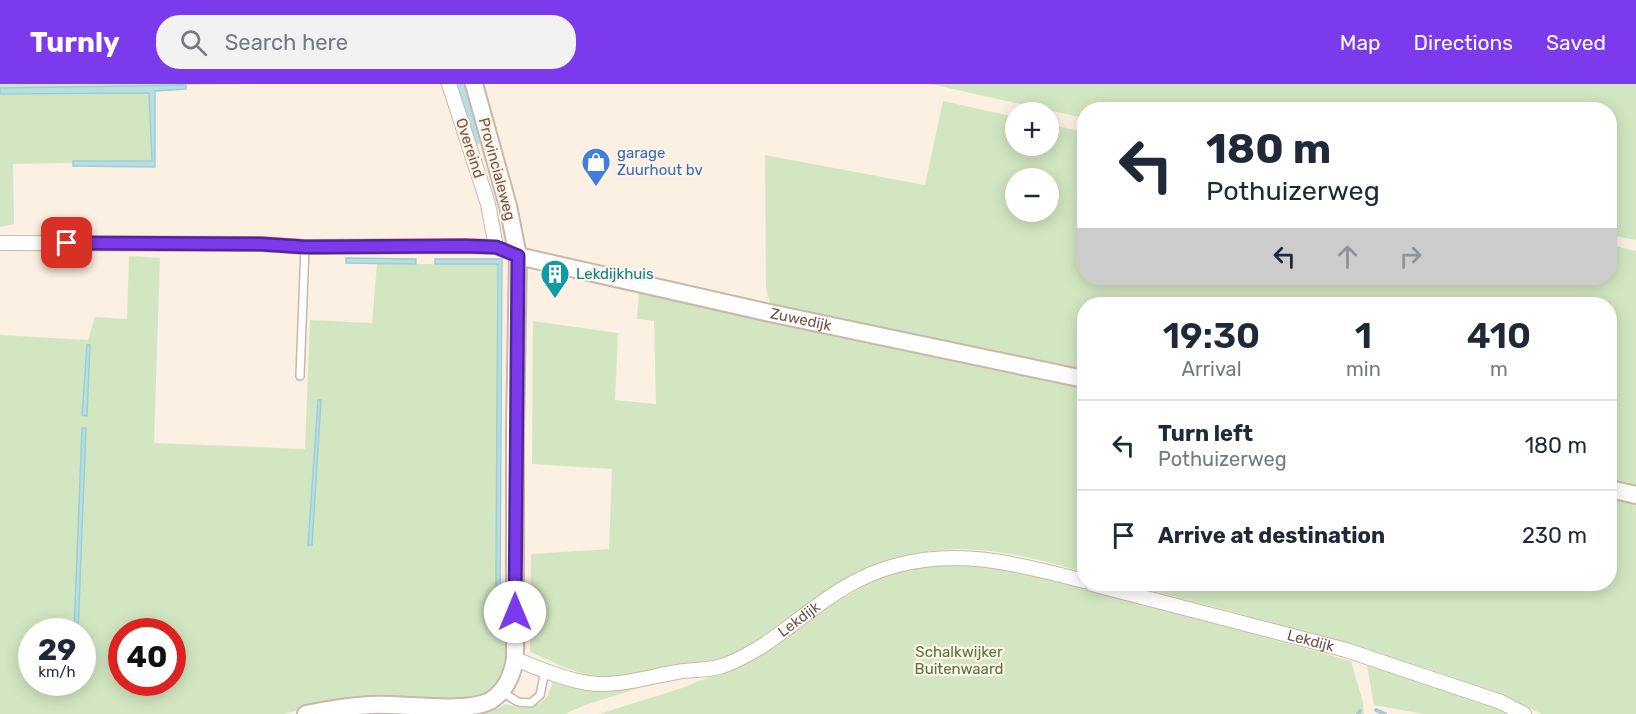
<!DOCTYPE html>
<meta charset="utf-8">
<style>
body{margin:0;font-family:Rubik,sans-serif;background:#f2f2f3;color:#1f2937;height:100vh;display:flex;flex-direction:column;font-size:22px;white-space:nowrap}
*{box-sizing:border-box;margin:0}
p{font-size:20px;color:#747a83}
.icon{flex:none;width:33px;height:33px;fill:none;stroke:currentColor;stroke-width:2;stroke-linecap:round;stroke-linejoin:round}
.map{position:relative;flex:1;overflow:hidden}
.drawer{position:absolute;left:1077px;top:213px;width:540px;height:294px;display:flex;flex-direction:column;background:#fff;border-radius:24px;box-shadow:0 3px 15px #0003}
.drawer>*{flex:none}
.banner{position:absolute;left:1077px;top:18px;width:540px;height:183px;border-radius:24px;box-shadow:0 3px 15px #0003;background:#fff;color:#1f2937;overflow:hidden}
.controls{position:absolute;left:1005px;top:18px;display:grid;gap:12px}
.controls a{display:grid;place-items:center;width:54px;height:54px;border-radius:50%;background:#fff;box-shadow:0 3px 15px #0003;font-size:30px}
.speed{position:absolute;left:18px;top:534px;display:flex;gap:12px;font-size:30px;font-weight:700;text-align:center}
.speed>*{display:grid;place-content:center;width:78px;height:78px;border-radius:50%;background:#fff;box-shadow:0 3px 15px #0003;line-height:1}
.speed small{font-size:15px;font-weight:400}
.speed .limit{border:9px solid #d22;background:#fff;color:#111}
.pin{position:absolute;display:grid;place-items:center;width:51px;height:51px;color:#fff;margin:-26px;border-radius:12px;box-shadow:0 3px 9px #0006}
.me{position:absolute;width:66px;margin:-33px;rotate:0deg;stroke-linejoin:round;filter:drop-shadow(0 0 4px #0008)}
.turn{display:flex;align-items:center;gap:21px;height:126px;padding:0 30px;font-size:27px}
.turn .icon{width:78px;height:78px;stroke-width:2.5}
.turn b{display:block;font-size:42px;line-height:51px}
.lanes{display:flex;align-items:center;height:57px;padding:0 30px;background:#0003;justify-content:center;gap:30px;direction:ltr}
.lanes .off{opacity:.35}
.eta{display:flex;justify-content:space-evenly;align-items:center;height:102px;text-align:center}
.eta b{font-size:36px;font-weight:600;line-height:42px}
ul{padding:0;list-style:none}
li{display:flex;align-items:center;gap:18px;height:90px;padding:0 30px;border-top:2px solid #e0e1e3}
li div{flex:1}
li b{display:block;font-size:22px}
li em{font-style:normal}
header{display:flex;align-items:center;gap:36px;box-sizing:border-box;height:84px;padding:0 30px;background:#7c3aed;color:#fff}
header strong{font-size:28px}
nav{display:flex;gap:33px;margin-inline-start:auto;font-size:21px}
.search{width:420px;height:54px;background:#f2f2f3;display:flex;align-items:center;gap:15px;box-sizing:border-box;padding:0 21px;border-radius:24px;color:#747a83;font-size:22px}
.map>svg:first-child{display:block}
.green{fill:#d2e7c1;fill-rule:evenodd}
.water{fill:#b7dfe3;stroke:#9eced5;stroke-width:1.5}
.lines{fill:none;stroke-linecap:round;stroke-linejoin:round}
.stream{stroke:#9eced5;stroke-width:4}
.canal{stroke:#b7dfe3;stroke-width:14}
.service-casing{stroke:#cbb7a9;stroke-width:10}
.minor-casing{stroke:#cbb7a9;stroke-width:16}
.tertiary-casing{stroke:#cbb7a9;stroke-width:20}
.service{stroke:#fff;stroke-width:7}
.minor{stroke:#fff;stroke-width:14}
.tertiary{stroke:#fff;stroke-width:16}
.route-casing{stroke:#51269a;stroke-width:15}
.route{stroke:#7c3aed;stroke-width:10}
.labels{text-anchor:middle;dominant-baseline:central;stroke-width:4.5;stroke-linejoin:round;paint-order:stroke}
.street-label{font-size:15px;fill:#715649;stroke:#fef4e7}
.shop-label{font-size:15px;fill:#366cbe;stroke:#fef4e7;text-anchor:start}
.culture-label{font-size:15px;fill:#0d838f;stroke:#fef4e7;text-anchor:start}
.park-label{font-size:15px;fill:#547742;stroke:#fef4e7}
</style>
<header>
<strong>Turnly</strong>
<div class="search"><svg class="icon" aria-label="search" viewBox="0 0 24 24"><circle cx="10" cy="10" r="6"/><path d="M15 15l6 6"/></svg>Search here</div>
<nav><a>Map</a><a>Directions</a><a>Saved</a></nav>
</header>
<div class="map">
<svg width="1636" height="630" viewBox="0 0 1636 630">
<rect width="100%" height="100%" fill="#fbf0e2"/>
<!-- green -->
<g class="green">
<polygon points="0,0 247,0 0,4"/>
<polygon points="930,0 1636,0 1636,156 1610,151 1610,26 1084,26 1084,34"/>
<polygon points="149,9 152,77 13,80 14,140 0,143 0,10"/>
<path d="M943 17 1015 33 1016 62H1048L1049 40 1084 48V194H1610V161L1636 167V406L1610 400V220H1084V289L771 224 766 204 765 71 925 101ZM1016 94H1048V128H1016Z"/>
<path d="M129 172 160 174 154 359 305 365 310 236 372 239 377 180H498L496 513 509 514 507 580 503 592 496 602 487 609 475 615 440 616 390 613 343 617 283 630H0V251L88 256 95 233 127 235ZM32 548H82V598H32ZM122 548H172V598H122Z"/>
<path d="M639 206 1084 301V488C1018 470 966 455 897 474 841 489 801 531 753 559 740 566 725 575 711 577 697 579 684 578 670 581 649 586 625 596 603 594 578 591 553 578 530 568L531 470 609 465 612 385 532 380 533 237 618 249 615 316 656 320 654 237 637 235Z"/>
<polygon points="1610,411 1636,416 1636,630 1542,630 1500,610 1432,586 1237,529 1126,500 1610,500"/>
<polygon points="933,481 978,481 1031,489 1351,577 1363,618 1364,630 599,630 682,604 748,577 821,526 871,498 901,486"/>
<polygon points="1367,581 1474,614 1509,630 1423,630 1374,621"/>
<path d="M553 592 665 596 585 621 565 630H478L492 627 506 620C531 630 552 619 553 592Z"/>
</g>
<!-- water -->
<g class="water">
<polygon points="186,1 186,5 155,7 155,83 73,82 73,77 152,77 149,9 0,10 0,4"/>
<polygon points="346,174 416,175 416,180 346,179"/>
<polygon points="435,175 502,175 500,514 496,513 496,487 498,180 435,180"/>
<polygon points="87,261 90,261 87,332 82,331"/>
<polygon points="318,316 321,316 312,461 308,461"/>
<polygon points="82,344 86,344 78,547 74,548"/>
</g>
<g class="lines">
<!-- stream -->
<g class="stream">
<polyline points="1376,626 1385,630"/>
<polyline points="1358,630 1360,627"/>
</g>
<!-- canal -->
<polyline class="canal" points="457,0 475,54"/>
<!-- service casing -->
<g class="service-casing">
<g id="service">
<polyline points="300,292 305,163"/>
<polyline points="502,608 518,618 531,619 540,611 545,587"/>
</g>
</g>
<!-- minor casing -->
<g class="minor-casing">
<g id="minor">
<polyline points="449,0 488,120 496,163"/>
<polyline points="0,159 261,160 305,163 464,162 496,163 518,172"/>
<path id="s1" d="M1092 500 1346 566 1501 618 1524 630"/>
<path id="s2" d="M515 575C538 584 563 595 588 599 618 603 648 593 677 588 692 585 707 587 722 582 735 578 747 571 759 564 807 533 839 496 898 481 964 464 1020 481 1084 497"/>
</g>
</g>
<!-- tertiary casing -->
<g class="tertiary-casing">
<g id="tertiary">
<path id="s3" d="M518 172 770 229 1084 295"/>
<polyline points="1610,405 1636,411"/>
<path d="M306 630C327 626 349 622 370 621 403 619 463 630 490 617 506 607 512 592 515 575V344L518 172 508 122 474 0"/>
</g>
</g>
<!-- service -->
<use href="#service" class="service"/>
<!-- minor -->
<use href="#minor" class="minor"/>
<!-- tertiary -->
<use href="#tertiary" class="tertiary"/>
</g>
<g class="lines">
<!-- route casing -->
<g class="route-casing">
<polyline id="route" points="67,159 261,160 305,163 464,162 496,163 518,172 515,528"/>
</g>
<!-- route -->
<use href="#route" class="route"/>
</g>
<!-- icons -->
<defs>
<g id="shop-pin" transform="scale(1.5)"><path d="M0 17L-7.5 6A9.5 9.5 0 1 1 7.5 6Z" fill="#3f7fe0" stroke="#fef4e7"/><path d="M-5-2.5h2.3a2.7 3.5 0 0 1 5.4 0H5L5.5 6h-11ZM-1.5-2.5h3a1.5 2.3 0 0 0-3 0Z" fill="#fff"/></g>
<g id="building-pin" transform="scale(1.5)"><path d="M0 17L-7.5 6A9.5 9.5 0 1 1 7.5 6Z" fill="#0f9aa8" stroke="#fef4e7"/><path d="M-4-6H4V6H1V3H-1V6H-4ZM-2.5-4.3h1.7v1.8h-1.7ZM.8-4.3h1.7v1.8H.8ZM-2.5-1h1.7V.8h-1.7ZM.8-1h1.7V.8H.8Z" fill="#fff"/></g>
</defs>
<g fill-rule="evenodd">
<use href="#shop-pin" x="596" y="78"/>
<use href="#building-pin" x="555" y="190"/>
</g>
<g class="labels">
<!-- street labels -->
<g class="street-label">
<text transform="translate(470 64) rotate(72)">Overeind</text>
<text transform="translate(497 85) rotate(75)">Provincialeweg</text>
<text stroke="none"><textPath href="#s3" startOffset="290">Zuwedijk</textPath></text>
<text stroke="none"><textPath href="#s2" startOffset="303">Lekdijk</textPath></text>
<text stroke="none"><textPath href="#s1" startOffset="226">Lekdijk</textPath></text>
</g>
<!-- shop labels -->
<g class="shop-label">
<text x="617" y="69">garage<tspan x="617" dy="17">Zuurhout bv</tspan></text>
</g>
<!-- culture labels -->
<g class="culture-label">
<text x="576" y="190">Lekdijkhuis</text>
</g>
<!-- park labels -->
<g class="park-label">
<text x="959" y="568">Schalkwijker<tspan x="959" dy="17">Buitenwaard</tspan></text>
</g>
</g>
</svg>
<div class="controls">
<a>+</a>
<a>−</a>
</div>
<div class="speed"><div>29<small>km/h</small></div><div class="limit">40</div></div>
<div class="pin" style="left:67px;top:159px;background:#d93025"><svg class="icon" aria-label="arrive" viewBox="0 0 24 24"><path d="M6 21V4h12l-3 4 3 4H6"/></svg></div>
<svg class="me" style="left:515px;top:528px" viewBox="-20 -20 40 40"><circle r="19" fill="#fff"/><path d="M0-13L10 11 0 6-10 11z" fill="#7c3aed"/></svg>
<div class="banner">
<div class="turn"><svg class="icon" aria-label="left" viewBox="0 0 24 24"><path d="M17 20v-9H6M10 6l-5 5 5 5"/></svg><div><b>180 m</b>Pothuizerweg</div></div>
<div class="lanes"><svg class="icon" aria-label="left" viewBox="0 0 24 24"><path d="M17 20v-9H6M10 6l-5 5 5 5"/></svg><svg class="icon off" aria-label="ahead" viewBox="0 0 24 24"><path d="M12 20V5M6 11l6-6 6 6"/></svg><svg class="icon off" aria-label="right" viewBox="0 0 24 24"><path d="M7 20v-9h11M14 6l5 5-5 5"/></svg></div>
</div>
<section class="drawer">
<div class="eta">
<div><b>19:30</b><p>Arrival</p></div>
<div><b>1</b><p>min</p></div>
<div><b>410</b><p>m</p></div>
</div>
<ul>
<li><svg class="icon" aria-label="left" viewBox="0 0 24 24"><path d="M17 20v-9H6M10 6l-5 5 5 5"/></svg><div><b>Turn left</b><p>Pothuizerweg</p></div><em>180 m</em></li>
<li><svg class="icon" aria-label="arrive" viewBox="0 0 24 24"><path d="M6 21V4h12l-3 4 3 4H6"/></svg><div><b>Arrive at destination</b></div><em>230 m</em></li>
</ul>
</section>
</div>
